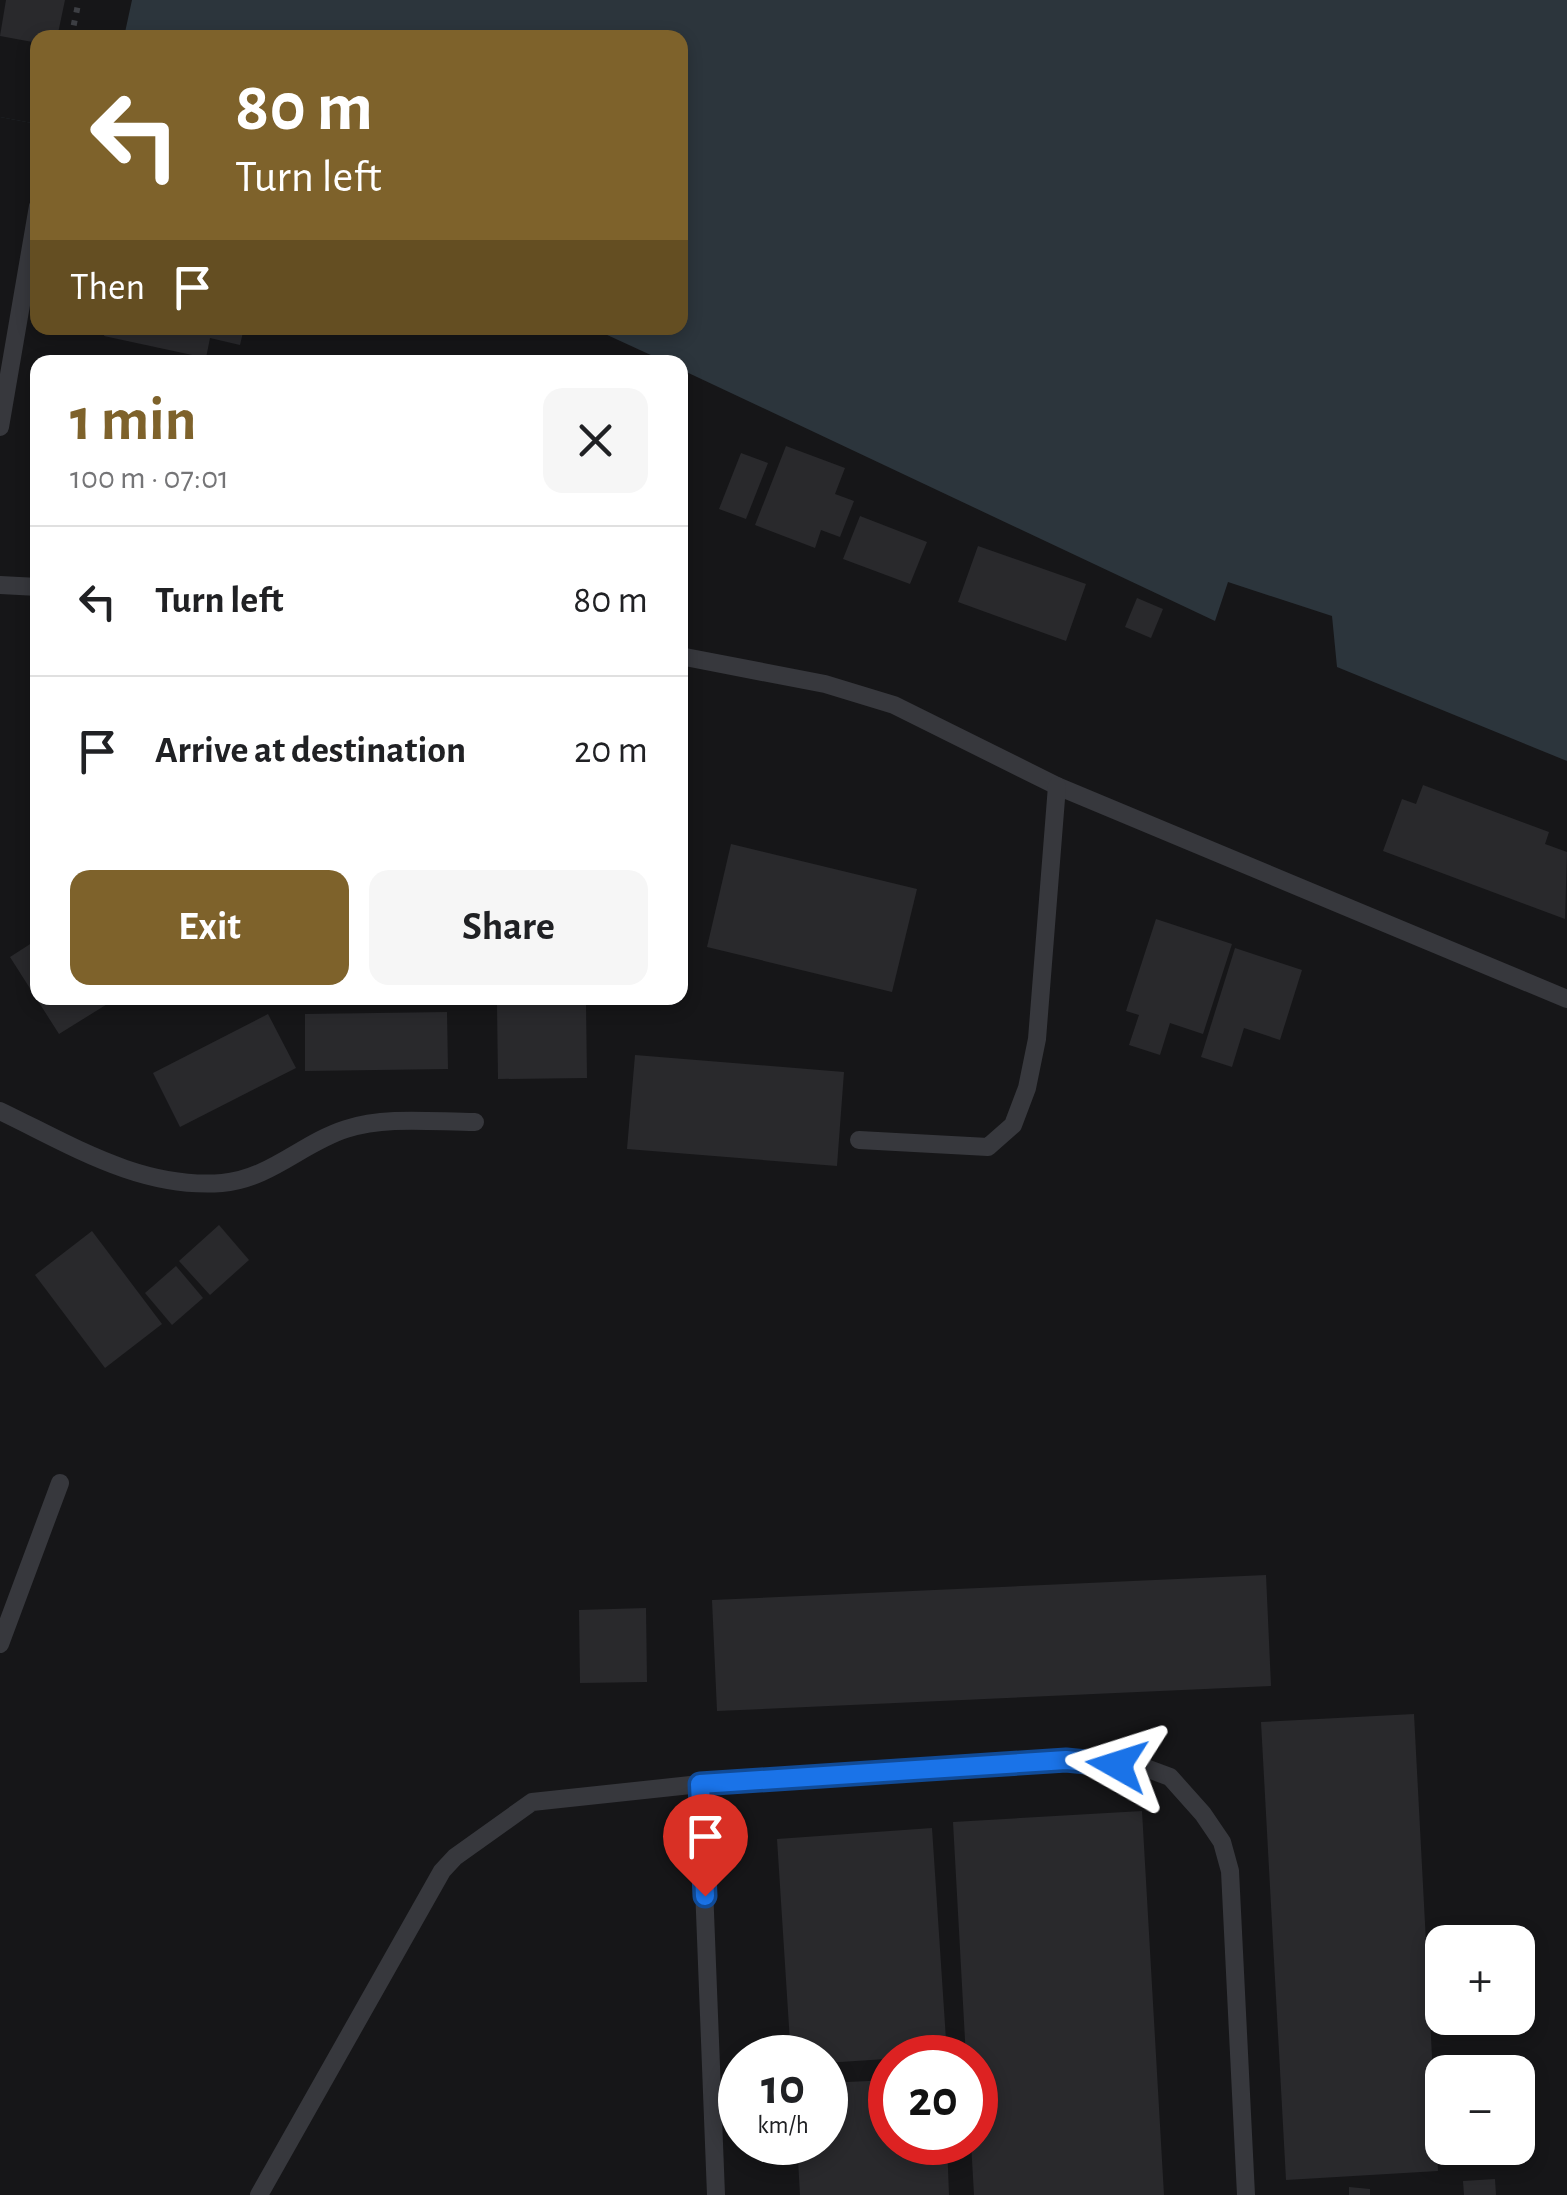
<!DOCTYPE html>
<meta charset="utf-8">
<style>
body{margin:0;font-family:"Alegreya Sans",sans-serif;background:#f6f6f6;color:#202124;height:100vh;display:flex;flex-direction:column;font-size:38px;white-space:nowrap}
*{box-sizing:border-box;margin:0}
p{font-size:32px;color:#757577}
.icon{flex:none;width:55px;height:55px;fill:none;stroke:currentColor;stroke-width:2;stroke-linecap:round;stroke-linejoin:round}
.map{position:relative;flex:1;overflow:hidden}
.panel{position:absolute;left:30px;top:355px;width:658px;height:650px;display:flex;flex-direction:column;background:#fff;border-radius:20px;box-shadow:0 5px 15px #0003}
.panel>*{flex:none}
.hud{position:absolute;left:30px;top:30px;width:658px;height:305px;border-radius:20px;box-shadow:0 5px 15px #0003;background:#7e622b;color:#fff;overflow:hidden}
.buttons{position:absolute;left:1425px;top:1925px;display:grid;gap:20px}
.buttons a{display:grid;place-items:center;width:110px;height:110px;border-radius:20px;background:#fff;box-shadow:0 5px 15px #0003;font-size:50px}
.speed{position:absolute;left:718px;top:2035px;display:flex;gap:20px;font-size:50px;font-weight:700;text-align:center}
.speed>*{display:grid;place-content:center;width:130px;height:130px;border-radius:50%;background:#fff;box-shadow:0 5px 15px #0003;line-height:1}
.speed small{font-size:25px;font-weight:400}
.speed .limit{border:15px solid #d22;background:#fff;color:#111}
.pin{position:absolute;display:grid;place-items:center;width:85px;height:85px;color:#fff;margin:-102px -42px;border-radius:50% 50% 50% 0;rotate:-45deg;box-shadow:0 0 10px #0007}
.pin .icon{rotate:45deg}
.me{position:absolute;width:110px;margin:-55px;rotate:276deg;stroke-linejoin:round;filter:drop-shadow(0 0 8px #0008)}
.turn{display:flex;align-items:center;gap:35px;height:210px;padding:0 40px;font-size:45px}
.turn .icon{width:130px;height:130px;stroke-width:2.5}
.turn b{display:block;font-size:70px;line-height:85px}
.then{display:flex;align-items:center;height:95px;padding:0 40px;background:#0003;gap:20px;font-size:38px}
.round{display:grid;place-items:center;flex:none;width:105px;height:105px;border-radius:20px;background:#f6f6f6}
.headline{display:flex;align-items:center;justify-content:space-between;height:170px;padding:0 40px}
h1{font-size:60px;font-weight:700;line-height:75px;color:#7e622b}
.cta{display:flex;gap:20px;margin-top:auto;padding:20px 40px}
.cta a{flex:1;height:115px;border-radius:20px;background:#7e622b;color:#fff;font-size:40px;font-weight:700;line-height:115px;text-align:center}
.cta a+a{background:#f6f6f6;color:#202124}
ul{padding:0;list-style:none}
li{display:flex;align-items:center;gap:30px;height:150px;padding:0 40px;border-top:2px solid #e0e0e0}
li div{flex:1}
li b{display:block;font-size:38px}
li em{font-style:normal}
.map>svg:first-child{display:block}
.water{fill:#2c353c}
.pier{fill:#161618}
.building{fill:#29292c}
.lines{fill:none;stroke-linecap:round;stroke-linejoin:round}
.path{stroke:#3d3f44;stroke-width:6;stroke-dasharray:5 8;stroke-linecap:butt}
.service{stroke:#37383d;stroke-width:18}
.route-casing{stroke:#114b97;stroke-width:25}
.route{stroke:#1a73e8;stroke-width:18}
</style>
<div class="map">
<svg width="1567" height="2195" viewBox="0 0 1567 2195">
<rect width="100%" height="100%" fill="#161618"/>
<!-- water -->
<polygon class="water" points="0,0 1567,0 1567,761 1337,667 1332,616 1228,582 1215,621 680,369 680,362 666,362 592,328 680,328 680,38 38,38 37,124 0,117"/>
<!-- pier -->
<polygon class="pier" points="0,0 132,0 124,37 38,38 37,124 0,117"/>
<!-- building -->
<g class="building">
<polygon points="6,0 65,0 57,38 38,38 38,43 0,36"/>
<polygon points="106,328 244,328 240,345 210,338 206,358 104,336"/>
<polygon points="786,446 845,468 835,494 854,501 840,537 821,530 815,548 755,525"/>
<polygon points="741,453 768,463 746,519 719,509"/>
<polygon points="860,516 927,542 910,584 843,559"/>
<polygon points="978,546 1086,584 1066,641 958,602"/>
<polygon points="1137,598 1163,609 1151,638 1125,627"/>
<polygon points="1423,785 1549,832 1545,844 1567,852 1565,919 1383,851 1402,799 1416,804"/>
<polygon points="731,844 917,889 892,992 707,947"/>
<polygon points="1156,919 1232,944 1203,1034 1170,1023 1160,1055 1129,1045 1139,1015 1126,1011"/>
<polygon points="38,939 38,998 117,998 59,1034 10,957"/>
<polygon points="1235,948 1302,970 1280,1040 1244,1028 1232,1067 1201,1057"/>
<polygon points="497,1004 586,1004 587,1078 498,1079"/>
<polygon points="447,1012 448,1069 305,1071 305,1014"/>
<polygon points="268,1014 296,1068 180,1127 153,1073"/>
<polygon points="635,1055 844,1072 837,1166 627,1149"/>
<polygon points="219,1225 249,1260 210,1295 179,1261"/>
<polygon points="92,1231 162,1324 105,1368 35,1275"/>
<polygon points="176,1266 203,1298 172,1325 145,1293"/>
<polygon points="1266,1575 1271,1686 717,1711 712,1600"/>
<polygon points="646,1608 647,1682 580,1683 579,1610"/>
<polygon points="1414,1714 1438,2171 1286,2180 1261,1722"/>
<polygon points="1142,1811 1164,2195 974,2195 971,2142 975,2142 975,2058 966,2058 953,1822"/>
<polygon points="932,1828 947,2055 825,2063 825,2058 791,2058 777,1839"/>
<polygon points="890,2080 890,2142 947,2142 949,2195 800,2195 797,2142 825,2142 825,2083"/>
<polygon points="1495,2179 1496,2195 1464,2195 1463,2181"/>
<polygon points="1349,2187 1370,2189 1370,2195 1349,2195"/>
</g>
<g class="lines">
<!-- path -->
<polyline class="path" points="71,38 79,0"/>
<!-- service -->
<g class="service">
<polyline points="0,427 38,206"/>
<polyline points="0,585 38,587"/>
<polyline points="680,656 825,684 894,705 1057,786 1567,999"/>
<path d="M0 1111C71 1145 140 1189 222 1183 270 1179 302 1143 346 1129 386 1116 434 1122 475 1122"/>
<polyline points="859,1140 988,1147 1013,1125 1027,1088 1037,1039 1057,786"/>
<polyline points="0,1644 60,1483"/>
<polyline points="700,1784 716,2195"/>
<polyline points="259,2195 442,1871 455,1857 532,1802 700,1784 1066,1760 1143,1767 1170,1777 1203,1814 1222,1842 1230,1871 1246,2195"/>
</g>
</g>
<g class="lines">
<!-- route casing -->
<g class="route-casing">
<polyline id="route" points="705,1896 700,1784 1066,1760 1117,1765"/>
</g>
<!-- route -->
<use href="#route" class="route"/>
</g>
</svg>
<div class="buttons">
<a>+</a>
<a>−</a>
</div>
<div class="speed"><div>10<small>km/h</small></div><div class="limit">20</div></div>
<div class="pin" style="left:705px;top:1896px;background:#d93025"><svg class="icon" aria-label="arrive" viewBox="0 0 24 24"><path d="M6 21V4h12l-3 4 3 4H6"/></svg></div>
<svg class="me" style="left:1117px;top:1765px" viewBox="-20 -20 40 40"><path d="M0-17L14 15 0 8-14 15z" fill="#1a73e8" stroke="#fff" stroke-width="4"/></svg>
<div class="hud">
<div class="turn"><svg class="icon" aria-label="left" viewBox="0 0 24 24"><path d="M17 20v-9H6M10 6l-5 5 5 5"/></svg><div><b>80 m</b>Turn left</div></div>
<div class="then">Then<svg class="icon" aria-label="arrive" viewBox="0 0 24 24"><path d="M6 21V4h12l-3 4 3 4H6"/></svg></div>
</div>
<section class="panel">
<div class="headline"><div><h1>1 min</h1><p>100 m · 07:01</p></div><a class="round"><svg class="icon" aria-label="close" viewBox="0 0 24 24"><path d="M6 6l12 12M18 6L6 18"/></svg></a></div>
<ul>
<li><svg class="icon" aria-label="left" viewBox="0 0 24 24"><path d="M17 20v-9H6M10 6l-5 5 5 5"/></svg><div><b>Turn left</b></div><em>80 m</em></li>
<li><svg class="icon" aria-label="arrive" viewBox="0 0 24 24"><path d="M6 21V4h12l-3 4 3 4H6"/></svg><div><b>Arrive at destination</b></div><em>20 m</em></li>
</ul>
<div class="cta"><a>Exit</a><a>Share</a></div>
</section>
</div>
